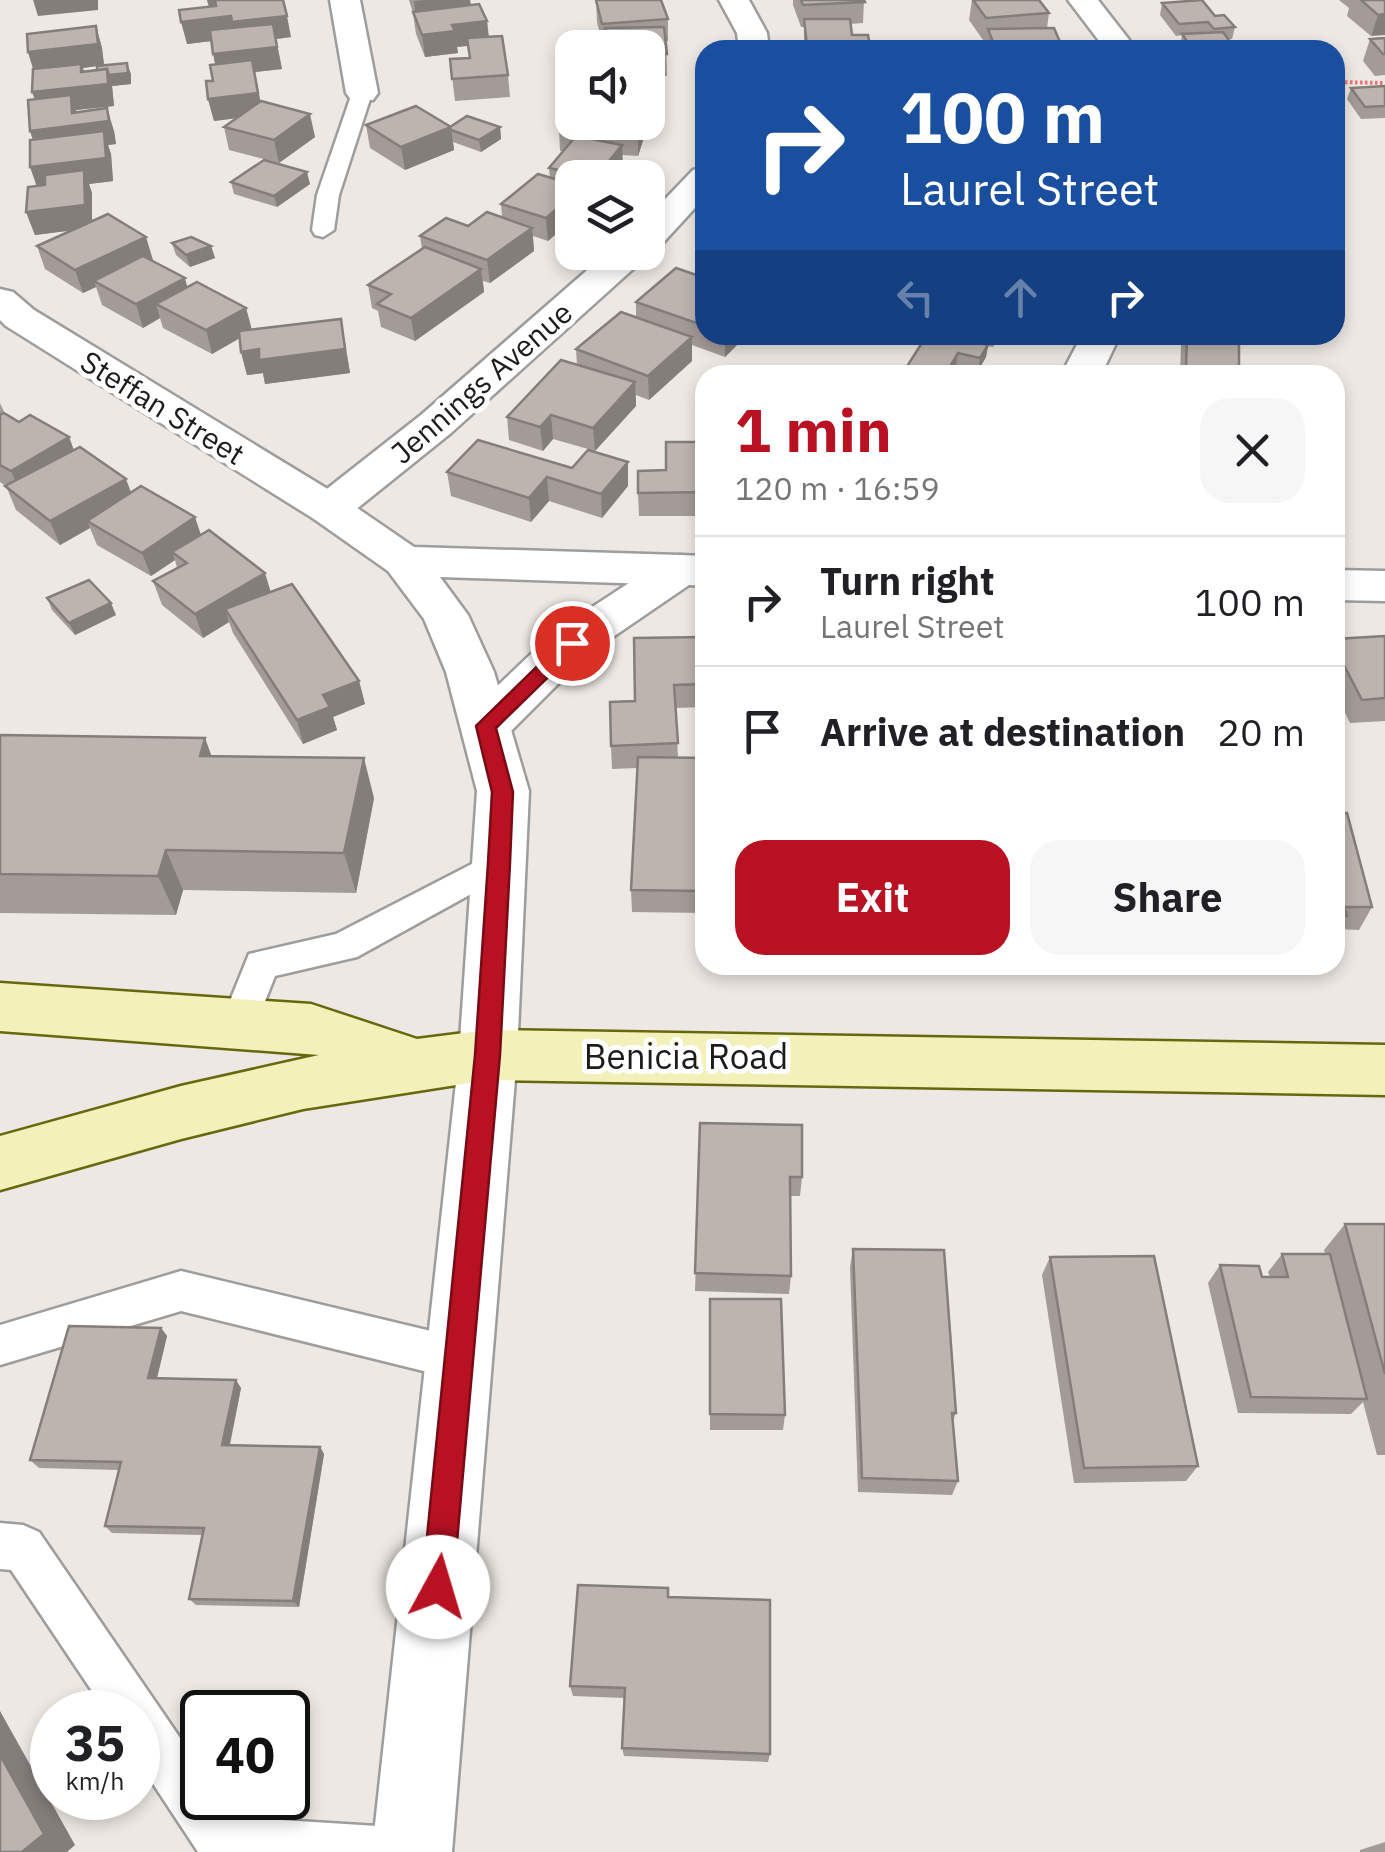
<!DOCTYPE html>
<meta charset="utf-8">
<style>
body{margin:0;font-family:"IBM Plex Sans",sans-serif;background:#f6f6f6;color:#202124;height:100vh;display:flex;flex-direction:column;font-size:38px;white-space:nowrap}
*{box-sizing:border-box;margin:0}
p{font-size:32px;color:#757577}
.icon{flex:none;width:55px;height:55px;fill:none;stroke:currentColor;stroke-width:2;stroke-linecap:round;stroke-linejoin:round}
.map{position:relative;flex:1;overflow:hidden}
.panel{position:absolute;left:695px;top:365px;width:650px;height:610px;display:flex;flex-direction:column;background:#fff;border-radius:30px;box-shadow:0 5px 15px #0003}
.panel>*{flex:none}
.hud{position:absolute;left:695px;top:40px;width:650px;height:305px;border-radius:30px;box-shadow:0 5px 15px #0003;background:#1a4fa0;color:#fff;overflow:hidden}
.buttons{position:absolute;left:555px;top:30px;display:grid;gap:20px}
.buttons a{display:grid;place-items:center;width:110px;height:110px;border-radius:20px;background:#fff;box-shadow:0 5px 15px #0003;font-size:50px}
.speed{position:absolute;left:30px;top:1690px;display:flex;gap:20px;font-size:50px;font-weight:700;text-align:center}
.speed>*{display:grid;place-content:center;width:130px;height:130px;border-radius:50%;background:#fff;box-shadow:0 5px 15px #0003;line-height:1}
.speed small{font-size:25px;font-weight:400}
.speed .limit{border:5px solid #111;border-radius:15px;background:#fff;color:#111}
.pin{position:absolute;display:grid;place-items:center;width:85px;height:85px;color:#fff;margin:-42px;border:5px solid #fff;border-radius:50%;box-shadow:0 2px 10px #0007}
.me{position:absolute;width:110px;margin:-55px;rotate:6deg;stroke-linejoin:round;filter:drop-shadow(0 0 8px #0008)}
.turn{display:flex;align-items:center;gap:35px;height:210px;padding:0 40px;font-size:45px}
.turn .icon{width:130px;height:130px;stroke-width:2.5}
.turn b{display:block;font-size:70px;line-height:85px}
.lanes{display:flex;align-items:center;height:95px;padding:0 40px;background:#0003;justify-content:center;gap:50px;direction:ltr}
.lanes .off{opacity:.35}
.round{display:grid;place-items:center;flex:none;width:105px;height:105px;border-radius:30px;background:#f6f6f6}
.overview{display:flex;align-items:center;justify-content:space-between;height:170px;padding:0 40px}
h1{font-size:60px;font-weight:700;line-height:75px;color:#b71122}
.primary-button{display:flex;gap:20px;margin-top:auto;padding:20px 40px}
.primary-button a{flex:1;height:115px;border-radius:30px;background:#b71122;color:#fff;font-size:40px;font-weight:700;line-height:115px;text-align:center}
.primary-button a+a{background:#f6f6f6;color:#202124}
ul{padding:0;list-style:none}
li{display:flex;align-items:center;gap:30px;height:130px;padding:0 40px;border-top:2px solid #e0e0e0}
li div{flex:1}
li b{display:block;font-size:38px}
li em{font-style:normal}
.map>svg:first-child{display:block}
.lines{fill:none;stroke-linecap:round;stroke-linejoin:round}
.service-casing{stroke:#9d9d9d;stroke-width:5}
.minor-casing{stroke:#9d9d9d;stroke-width:5}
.tertiary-casing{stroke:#9d9d9d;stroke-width:5}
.secondary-casing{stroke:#67680e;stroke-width:5}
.path{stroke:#ed7473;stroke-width:4;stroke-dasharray:2.5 2.5;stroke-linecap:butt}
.service{fill:#fff;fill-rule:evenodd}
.minor{fill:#fff;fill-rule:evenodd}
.tertiary{fill:#fff;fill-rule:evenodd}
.secondary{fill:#f3f0ba;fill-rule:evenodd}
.wall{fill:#a39b97;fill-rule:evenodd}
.shaded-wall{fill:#847e7b}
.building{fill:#bdb4b0;stroke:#847e7b;stroke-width:2.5}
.route{fill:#b71122;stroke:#770b16;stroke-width:2.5}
.labels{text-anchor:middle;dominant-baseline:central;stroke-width:10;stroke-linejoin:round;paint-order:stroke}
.far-street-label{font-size:30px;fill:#1c1c1c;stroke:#fff}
.street-label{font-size:35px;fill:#1c1c1c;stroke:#fff}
</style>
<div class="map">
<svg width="1385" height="1852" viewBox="0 0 1385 1852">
<rect width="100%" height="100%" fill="#ede8e3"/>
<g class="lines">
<!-- service casing -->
<g class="service-casing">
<g id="service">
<polygon points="362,87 372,93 339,195 334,230 323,237 315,235 312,230 317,195 352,93"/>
<polygon points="499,850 511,854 516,863 511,872 357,957 275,976 252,1034 239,1038 226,1034 221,1023 249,954 336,934"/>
<polygon points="181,1271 460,1338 475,1344 481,1359 475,1374 460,1380 181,1311 0,1365 0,1325"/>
<polygon points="0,1523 23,1525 39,1532 202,1770 202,1798 221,1798 235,1817 377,1826 395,1834 403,1852 198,1852 138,1761 138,1712 106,1712 11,1570 0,1569"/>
</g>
</g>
<!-- minor casing -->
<g class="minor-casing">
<g id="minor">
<polygon points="330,0 360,0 378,93 373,100 351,100 346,93"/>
<polygon points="719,0 749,0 767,33 769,50 739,50 737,33"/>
<polygon points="1068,0 1098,0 1137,50 1106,50"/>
<polygon points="705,167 705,197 661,245 648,248 648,217 693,170"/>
<polygon points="648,251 648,252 643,260 451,433 344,519 329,523 314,519 307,509 314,499 421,415 608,252"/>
<polygon points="1082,335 1120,335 1101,375 1061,375"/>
<polygon points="680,555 705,556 705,586 689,585 588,654 503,739 486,744 469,739 461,726 469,713 554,632 664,560"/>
<polygon points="1335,570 1385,571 1385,601 1335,600"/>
</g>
</g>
<!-- tertiary casing -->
<g class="tertiary-casing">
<polygon id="tertiary" points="0,289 13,292 34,310 344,499 414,547 680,555 696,560 703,570 696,580 680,585 440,577 468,615 494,672 529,791 517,1055 452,1852 372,1852 459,1055 477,791 446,672 424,619 388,571 314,519 6,326 0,320"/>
</g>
<!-- secondary casing -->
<g class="secondary-casing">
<polygon id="secondary" points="0,983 311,1004 417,1039 488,1030 1385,1045 1385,1095 488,1080 303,1109 181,1139 0,1190 0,1136 181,1086 319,1055 0,1031"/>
</g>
<!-- path -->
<polyline class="path" points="1335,82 1385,83"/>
<!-- service -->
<use href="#service" class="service"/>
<!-- minor -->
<use href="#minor" class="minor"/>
<!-- tertiary -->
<use href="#tertiary" class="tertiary"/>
<!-- secondary -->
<use href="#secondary" class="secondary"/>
</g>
<!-- wall -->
<g class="wall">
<polygon points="207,0 291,37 276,39 282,69 255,72 260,102 315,137 279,163 229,150 224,127 236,118 214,121 208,99 215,64 212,41 187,44 209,6"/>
<polygon points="409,0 470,0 471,5 487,21 489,37 508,75 510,97 455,101 450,59 470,58 468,46 457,47 458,53 425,57 416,34 413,13"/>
<polygon points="596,0 668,19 668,41 666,41 667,76 664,76 662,117 648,116 648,125 638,156 622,155 623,167 615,178 572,178 572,220 548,241 533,236 534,251 490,283 483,281 484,292 415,341 381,327 378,311 372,308 368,285 422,249 420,236 502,217 501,204 550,178 549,168 563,151 560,151 559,128 648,122 648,48 606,48 605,46 603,46 597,22"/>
<polygon points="793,0 864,0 863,23 850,24 852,35 870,46 869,50 804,50 804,27 801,27 793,5"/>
<polygon points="972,0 1039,0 1049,13 1047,28 1063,50 985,50 987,40 983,40 969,20"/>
<polygon points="1339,0 1385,0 1371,36 1347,16 1349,8"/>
<polygon points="1162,3 1215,16 1235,27 1232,39 1228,39 1236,50 1183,50 1180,45 1182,35 1176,36 1160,15"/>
<path d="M96 26 102 48 104 65 131 74V84L112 86 114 106 76 110V112L114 131 116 144 108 145 111 154 113 181 89 184 92 193V221L153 260 152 261 187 287 246 308 252 330 345 342 350 373 265 384 263 373 247 375 241 352 240 338 212 354 163 328 160 318 143 328 102 305 96 287 83 293 45 269 37 246 72 230 35 235 26 212 36 186 33 140 30 131 35 99 33 69 28 52ZM97 66V71L84 72 83 68Z"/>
<polygon points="1385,38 1385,75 1375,76 1363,61 1370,39"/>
<polygon points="1385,86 1385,118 1361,119 1347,99 1351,88"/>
<polygon points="366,125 500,127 501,139 481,152 453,142 454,150 405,170 370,148"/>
<polygon points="231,182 310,184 277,207 234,194"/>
<polygon points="1335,222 1342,237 1335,255"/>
<polygon points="172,243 211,246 215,258 190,267 176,255"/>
<polygon points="705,278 705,335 745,335 744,338 725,357 692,345 692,361 649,400 636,395 636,406 595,451 553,439 543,451 509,440 507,417 577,365 576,349 636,318 636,302"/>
<polygon points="927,335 999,335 993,347 988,346 986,357 978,371 956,365 950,375 905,375 906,368"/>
<polygon points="1184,335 1187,335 1239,375 1168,375 1180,373 1181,346"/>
<polygon points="0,403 5,414 19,422 69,437 74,451 131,493 201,535 271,592 359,681 365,704 333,717 337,730 303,744 233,633 229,622 203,638 162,605 153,581 177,568 175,560 151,576 97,545 90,528 60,545 16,510 6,486 0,482"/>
<polygon points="700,455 705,455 705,516 639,516 638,493 666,470"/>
<polygon points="628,462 628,486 602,518 549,501 531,522 451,496 447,472 572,468"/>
<polygon points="47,598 116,615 75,635 52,610"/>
<polygon points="1385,636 1385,721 1350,723 1335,693 1335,648"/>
<polygon points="705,637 705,707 676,708 678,758 705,758 705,913 632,912 631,890 638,768 612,769 611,746 635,701"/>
<polygon points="0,735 212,756 374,798 356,893 183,890 176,915 0,913"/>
<polygon points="1335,813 1372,907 1359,930 1339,929 1335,936"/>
<polygon points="700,1123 802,1177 800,1196 791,1196 791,1276 789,1294 695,1291"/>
<polygon points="1345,1224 1385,1224 1385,1455 1377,1455 1363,1402 1351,1414 1238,1413 1208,1283 1220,1265 1262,1277 1270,1277 1268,1272 1282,1254 1325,1254 1324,1250"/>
<polygon points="853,1249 956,1413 953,1421 958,1481 952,1495 858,1492 850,1267"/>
<polygon points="1050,1257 1198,1466 1186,1481 1074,1483 1042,1275"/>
<polygon points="710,1299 785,1415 783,1430 710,1430"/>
<polygon points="161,1328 167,1336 157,1378 241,1388 230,1445 320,1447 324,1454 299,1607 196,1605 189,1599 203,1535 112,1533 105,1526 119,1470 39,1468 30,1460"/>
<polygon points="668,1597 770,1754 768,1762 624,1756 622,1748 625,1698 573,1696 570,1686"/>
<polygon points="1385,1842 1385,1852 1360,1852 1360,1850"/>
</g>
<!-- shaded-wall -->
<g class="shaded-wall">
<polygon points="33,0 98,0 98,10 38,16"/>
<polygon points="207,0 273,0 210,10"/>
<polygon points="424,0 470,0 471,6 456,18 416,23 414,1"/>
<polygon points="1385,14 1385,35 1371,36 1378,15"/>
<polygon points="231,16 287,16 291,37 276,39 282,69 255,72 263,115 214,121 208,99 218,76 213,54 236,38 187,44 181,22"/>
<polygon points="487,21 489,43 457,47 458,53 425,57 422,35 452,25"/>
<polygon points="96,26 102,48 104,65 83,68 88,86 97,76 127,63 131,74 131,84 112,86 114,106 76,110 78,117 107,108 114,131 116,144 108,145 111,154 113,181 89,184 92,193 92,228 35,235 26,212 38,190 30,167 38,154 30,131 40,114 32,92 35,74 28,52"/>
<polygon points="664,65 665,87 662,117 661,94"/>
<polygon points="648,103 648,125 638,156 638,133 641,122 648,122"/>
<polygon points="310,114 315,137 279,163 274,140"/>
<polygon points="451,127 454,150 405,170 401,147"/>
<polygon points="500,127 501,139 481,152 479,140"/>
<polygon points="622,145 623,167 615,178 596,178"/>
<polygon points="307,172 310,184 277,207 274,196"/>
<polygon points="572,196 572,220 548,241 546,218"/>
<polygon points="532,228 534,251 490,283 487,260"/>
<polygon points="146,237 153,260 101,285 94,281 96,287 83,293 75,270"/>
<polygon points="211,246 215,258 190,267 186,255"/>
<polygon points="481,269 484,292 415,341 411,318"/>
<polygon points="185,278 191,302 156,304 160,318 143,328 136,304"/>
<polygon points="246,308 252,331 212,354 206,330"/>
<polygon points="341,319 350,373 265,384 263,373 247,375 241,352"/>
<polygon points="725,335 745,335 744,338 725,357"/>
<polygon points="692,337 692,361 649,400 648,376"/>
<polygon points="988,345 986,357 978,371 980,358"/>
<polygon points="958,353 956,365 950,375 945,375"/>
<polygon points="635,382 636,406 595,451 593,428"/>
<polygon points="551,415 553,439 543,451 540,427"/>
<polygon points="69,437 78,461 21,495 11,471"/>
<polygon points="628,462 628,486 602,518 601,494"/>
<polygon points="547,477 549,501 531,522 529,498"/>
<polygon points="126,479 135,503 87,521 90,528 60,545 50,521"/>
<polygon points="195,517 203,541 172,552 175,560 151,576 142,553"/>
<polygon points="265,573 272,596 225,609 229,622 203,638 195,614"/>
<polygon points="111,603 116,615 75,635 69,623"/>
<polygon points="359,681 365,704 333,717 337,730 303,744 297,720 323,695"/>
<polygon points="205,738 220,779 200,756"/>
<polygon points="364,758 374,798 356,893 344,853"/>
<polygon points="166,850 183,890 176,915 158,876"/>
<polygon points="161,1328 167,1336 155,1386 148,1378"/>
<polygon points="236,1380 241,1388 228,1452 222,1445"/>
<polygon points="320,1447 324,1454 299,1607 293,1601"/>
<polygon points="0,1711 75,1845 67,1852 22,1852 0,1755"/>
</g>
<!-- building -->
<g class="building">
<polygon points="215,0 283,0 287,16 232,22 231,16 181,22 179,10 216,6"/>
<polygon points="596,0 661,0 668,19 602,24"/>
<polygon points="801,0 864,0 865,2 803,5"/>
<polygon points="973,0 1039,0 1049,13 986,18"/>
<polygon points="1202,0 1215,16 1224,15 1235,27 1214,29 1208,22 1179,24 1162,3"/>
<polygon points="1361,0 1385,0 1385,14 1378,15"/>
<polygon points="479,4 487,21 452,25 455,31 422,35 413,12"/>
<polygon points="804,19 850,19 852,35 868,35 870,46 807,46"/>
<polygon points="273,24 277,47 213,54 210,30"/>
<polygon points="96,26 98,44 28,52 27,34"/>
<polygon points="664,27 667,54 648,55 648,48 619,48 619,45 605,45 605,28"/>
<polygon points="1054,28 1063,49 996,50 988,29"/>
<polygon points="1223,32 1236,50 1193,50 1182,34"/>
<polygon points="502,36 508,75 452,79 450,59 470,58 467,38"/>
<polygon points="1385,38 1385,54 1383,54 1370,39"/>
<polygon points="252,60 258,93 208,99 206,81 213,81 210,65"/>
<polygon points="127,63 128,73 109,75 107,69 97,71 97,66"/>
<polygon points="81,64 81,72 107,69 108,84 32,92 33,69"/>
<polygon points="648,64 664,65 661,94 648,94"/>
<polygon points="1385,86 1385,106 1365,107 1351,88"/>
<polygon points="71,95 72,113 107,108 109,121 30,131 28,100"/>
<polygon points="261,101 310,114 274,140 224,127"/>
<polygon points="416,106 451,127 401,147 366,125"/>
<polygon points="564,114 572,114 572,122 641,122 638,133 559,128"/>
<polygon points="467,116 500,127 479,140 451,130 450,127"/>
<polygon points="104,131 106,158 30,167 30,140"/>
<polygon points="576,136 622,145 596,177 549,168"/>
<polygon points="264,160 307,172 274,196 231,182"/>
<polygon points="84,170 85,205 26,212 28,187 45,185 45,175"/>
<polygon points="538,174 572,184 572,196 546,218 501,204"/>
<polygon points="487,212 532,228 487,260 420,236 446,218 468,226"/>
<polygon points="108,214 146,237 75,270 37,246"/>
<polygon points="1335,222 1341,223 1342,237 1335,236"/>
<polygon points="191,237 211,246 186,255 172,243"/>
<polygon points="425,247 481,269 411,318 377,304 391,294 368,285"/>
<polygon points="143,256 185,278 136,304 94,281"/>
<polygon points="676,268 705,278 705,326 636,302"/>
<polygon points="197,282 246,308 206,330 156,304"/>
<polygon points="621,312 692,337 648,376 576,349"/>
<polygon points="341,319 345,349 259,360 259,349 241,352 239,331"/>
<polygon points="927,335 946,335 988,345 980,358 958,353 945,375 935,375 906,368"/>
<polygon points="1187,335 1239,335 1239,375 1186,369"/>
<polygon points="561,360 635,382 593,428 551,415 540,427 507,417"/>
<polygon points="1170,370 1189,375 1168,375"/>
<polygon points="4,413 19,422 30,415 69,437 11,471 0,465 0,415"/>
<polygon points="478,440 572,468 588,450 628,462 601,494 547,477 529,498 447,472"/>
<polygon points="666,442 699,442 700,455 705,455 705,492 638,493 638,471 666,470"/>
<polygon points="80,447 126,479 50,521 5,486"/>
<polygon points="141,486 195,517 142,553 87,521"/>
<polygon points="209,530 265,573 195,614 153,581 187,563 172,552"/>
<polygon points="89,580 111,603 69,623 47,598"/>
<polygon points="292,584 359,681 323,695 330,707 297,720 225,609"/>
<polygon points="1385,636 1385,698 1362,700 1335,648 1335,639"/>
<polygon points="705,637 705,684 674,685 678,743 611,746 610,702 635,701 634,638"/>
<polygon points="0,735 205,738 200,756 364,758 344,853 166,850 158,876 0,874"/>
<polygon points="638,757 705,758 705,891 631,890"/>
<polygon points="1335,813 1347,813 1372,907 1344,907 1347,916 1335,916"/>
<polygon points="700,1123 802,1125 802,1177 790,1177 791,1276 695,1273"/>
<polygon points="1345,1224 1385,1224 1385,1374"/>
<polygon points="853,1249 944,1250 956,1413 952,1413 958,1481 862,1478"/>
<polygon points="1282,1254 1330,1254 1367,1399 1251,1397 1220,1265 1259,1266 1262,1277 1288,1277"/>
<polygon points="1154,1256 1198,1466 1084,1468 1050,1257"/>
<polygon points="710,1299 781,1299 785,1415 710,1414"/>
<polygon points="69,1326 161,1328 148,1378 236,1380 222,1445 320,1447 293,1601 189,1599 204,1528 105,1526 121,1462 30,1460"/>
<polygon points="578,1585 668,1588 668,1597 770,1600 770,1754 622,1748 625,1688 570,1686"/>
<polygon points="0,1755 44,1834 22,1852 0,1852"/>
</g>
<!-- route -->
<polygon class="route" points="572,637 578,639 578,648 496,728 513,792 510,863 500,1055 453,1587 448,1597 438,1602 427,1597 422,1587 475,1055 488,863 492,792 476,726 565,639"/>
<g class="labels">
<!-- far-street labels -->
<g class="far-street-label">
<text transform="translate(481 382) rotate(-41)">Jennings Avenue</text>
<text transform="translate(163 407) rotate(32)">Steffan Street</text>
</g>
<!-- street labels -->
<g class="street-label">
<text x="686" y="1056">Benicia Road</text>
</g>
</g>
</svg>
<div class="buttons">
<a><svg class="icon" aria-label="sound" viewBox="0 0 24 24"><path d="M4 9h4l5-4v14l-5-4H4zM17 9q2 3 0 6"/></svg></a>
<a><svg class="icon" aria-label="layers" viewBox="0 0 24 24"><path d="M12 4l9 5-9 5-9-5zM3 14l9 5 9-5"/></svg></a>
</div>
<div class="speed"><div>35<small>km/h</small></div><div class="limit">40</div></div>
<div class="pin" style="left:572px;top:643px;background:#d93025"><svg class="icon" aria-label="arrive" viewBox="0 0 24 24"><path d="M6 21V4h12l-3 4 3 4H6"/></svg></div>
<svg class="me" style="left:438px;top:1587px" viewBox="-20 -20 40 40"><circle r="19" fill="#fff"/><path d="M0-13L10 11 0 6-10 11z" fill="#b71122"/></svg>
<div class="hud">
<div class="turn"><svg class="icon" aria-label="right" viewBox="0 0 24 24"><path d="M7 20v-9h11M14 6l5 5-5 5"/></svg><div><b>100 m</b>Laurel Street</div></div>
<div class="lanes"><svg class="icon off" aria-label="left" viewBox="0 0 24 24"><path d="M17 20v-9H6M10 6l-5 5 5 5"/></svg><svg class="icon off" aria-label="ahead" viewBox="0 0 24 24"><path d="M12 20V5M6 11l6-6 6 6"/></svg><svg class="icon" aria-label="right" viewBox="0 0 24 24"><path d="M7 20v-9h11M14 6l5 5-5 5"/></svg></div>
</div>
<section class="panel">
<div class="overview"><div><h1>1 min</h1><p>120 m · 16:59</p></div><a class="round"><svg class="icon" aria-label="close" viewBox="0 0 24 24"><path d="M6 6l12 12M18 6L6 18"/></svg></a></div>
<ul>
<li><svg class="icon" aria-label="right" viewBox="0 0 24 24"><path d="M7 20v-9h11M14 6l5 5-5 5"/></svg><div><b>Turn right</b><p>Laurel Street</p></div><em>100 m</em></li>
<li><svg class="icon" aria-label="arrive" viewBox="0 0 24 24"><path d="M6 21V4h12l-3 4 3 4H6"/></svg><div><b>Arrive at destination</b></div><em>20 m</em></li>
</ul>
<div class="primary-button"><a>Exit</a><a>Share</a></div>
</section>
</div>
